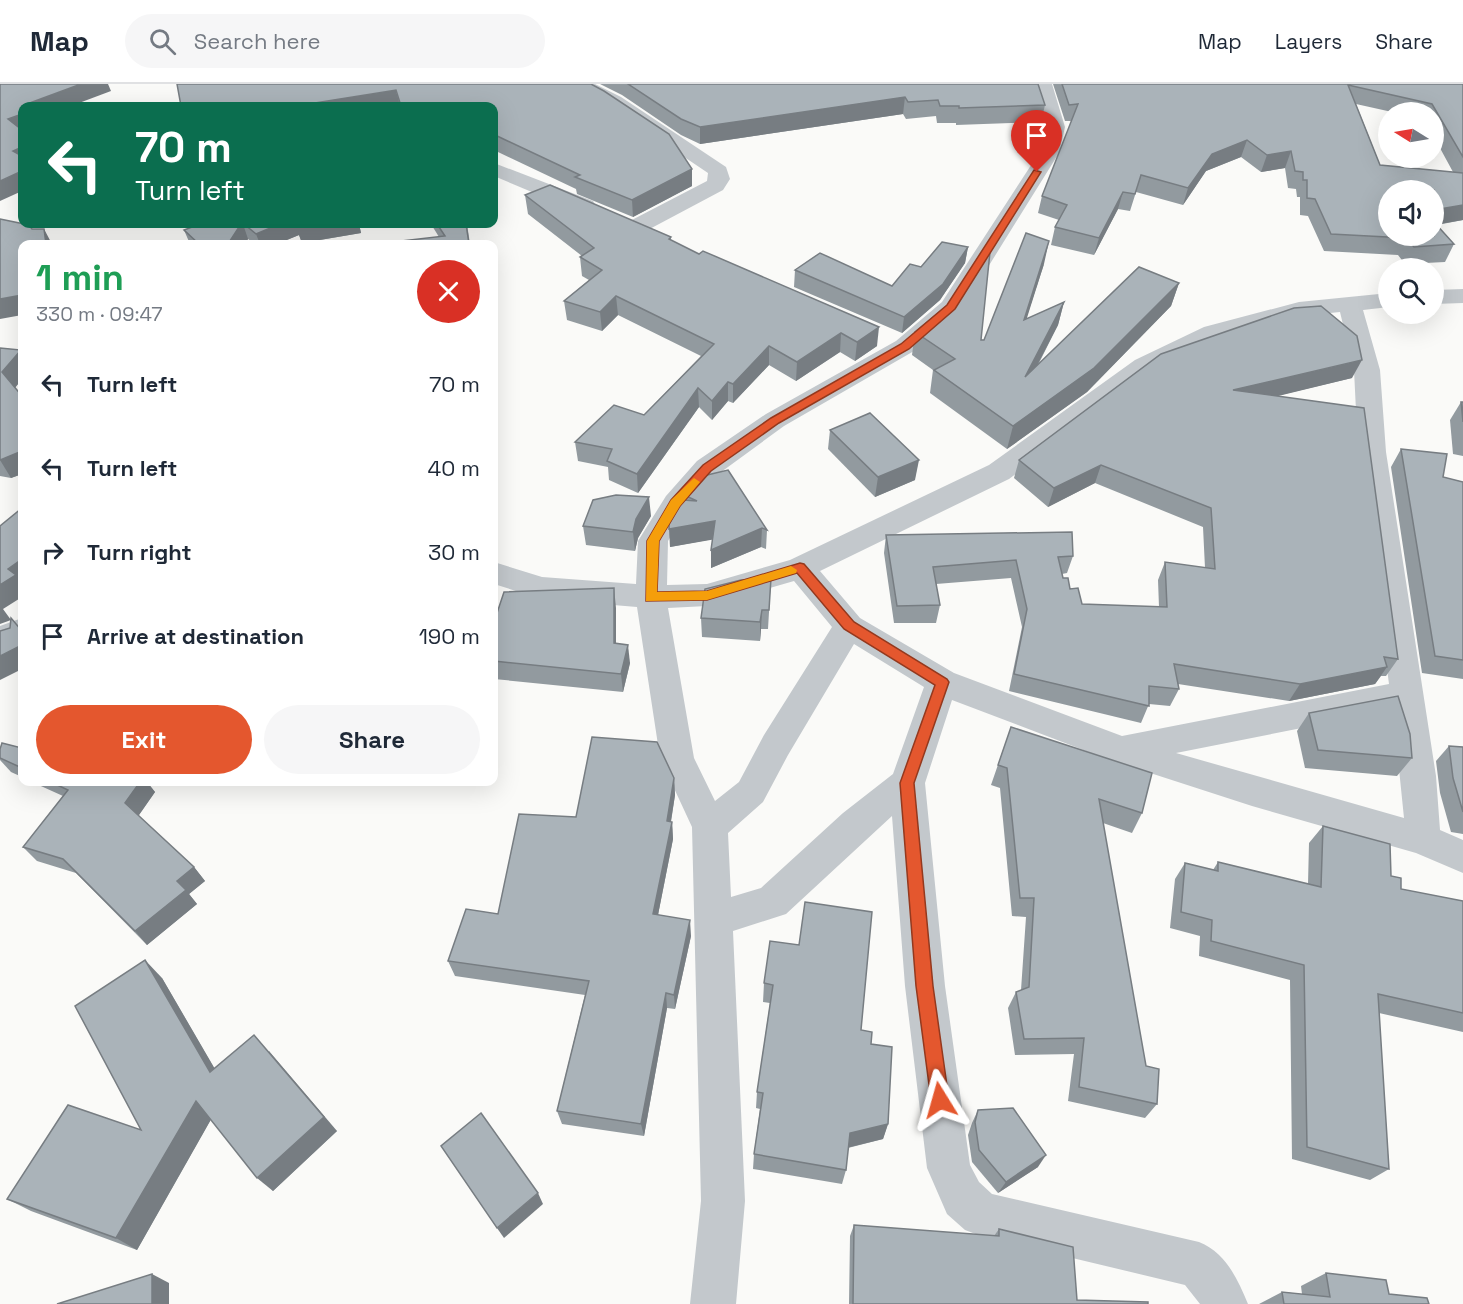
<!DOCTYPE html>
<meta charset="utf-8">
<style>
body{margin:0;font-family:"Space Grotesk",sans-serif;background:#f6f6f7;color:#1f2937;height:100vh;display:flex;flex-direction:column;font-size:22px;white-space:nowrap}
*{box-sizing:border-box;margin:0}
p{font-size:20px;color:#747a83}
.icon{flex:none;width:33px;height:33px;fill:none;stroke:currentColor;stroke-width:2;stroke-linecap:round;stroke-linejoin:round}
.map{position:relative;flex:1;overflow:hidden}
.drawer{position:absolute;left:18px;top:156px;width:480px;height:546px;display:flex;flex-direction:column;background:#fff;border-radius:12px;box-shadow:0 6px 24px #0002}
.drawer>*{flex:none}
.banner{position:absolute;left:18px;top:18px;width:480px;height:126px;border-radius:12px;box-shadow:0 6px 24px #0002;background:#0b6e4f;color:#fff;overflow:hidden}
.needle{width:39px;rotate:281deg}
.tools{position:absolute;left:1378px;top:18px;display:grid;gap:12px}
.tools a{display:grid;place-items:center;width:66px;height:66px;border-radius:50%;background:#fff;box-shadow:0 6px 24px #0002;font-size:30px}
.pin{position:absolute;display:grid;place-items:center;width:51px;height:51px;color:#fff;margin:-62px -26px;border-radius:50% 50% 50% 0;rotate:-45deg;box-shadow:0 0 6px #0007}
.pin .icon{rotate:45deg}
.me{position:absolute;width:66px;margin:-33px;rotate:352deg;stroke-linejoin:round;filter:drop-shadow(0 0 4px #0008)}
.turn{display:flex;align-items:center;gap:21px;height:126px;padding:0 18px;font-size:27px}
.turn .icon{width:78px;height:78px;stroke-width:2.5}
.turn b{display:block;font-size:42px;line-height:51px}
.round{display:grid;place-items:center;flex:none;width:63px;height:63px;border-radius:32px;background:#f6f6f7}
.overview{display:flex;align-items:center;justify-content:space-between;height:102px;padding:0 18px}
h1{font-size:36px;font-weight:700;line-height:45px;color:#1e9e55}
.cta{display:flex;gap:12px;margin-top:auto;padding:12px 18px}
.cta a{flex:1;height:69px;border-radius:36px;background:#e4572e;color:#fff;font-size:24px;font-weight:700;line-height:69px;text-align:center}
.cta a+a{background:#f6f6f7;color:#1f2937}
ul{padding:0;list-style:none}
li{display:flex;align-items:center;gap:18px;height:84px;padding:0 18px}
li div{flex:1}
li b{display:block;font-size:22px}
li em{font-style:normal}
header{display:flex;align-items:center;gap:36px;box-sizing:border-box;height:84px;padding:0 30px;background:#fff;border-bottom:2px solid #e0e1e3}
header strong{font-size:28px}
nav{display:flex;gap:33px;margin-inline-start:auto;font-size:21px}
.search{width:420px;height:54px;background:#f6f6f7;display:flex;align-items:center;gap:15px;box-sizing:border-box;padding:0 21px;border-radius:33px;color:#747a83;font-size:22px}
.map>svg:first-child{display:block}
.lines{fill:none;stroke-linecap:round;stroke-linejoin:round}
.street{fill:#c3c8cc;fill-rule:evenodd}
.wall{fill:#929a9f;fill-rule:evenodd}
.shaded-wall{fill:#777d82}
.building{fill:#aab3b9;stroke:#777d82;stroke-width:1.5}
.route{fill:#e4572e;stroke:#94391e;stroke-width:1.5}
.slow{fill:#f59e0b}
</style>
<header>
<strong>Map</strong>
<div class="search"><svg class="icon" aria-label="search" viewBox="0 0 24 24"><circle cx="10" cy="10" r="6"/><path d="M15 15l6 6"/></svg>Search here</div>
<nav><a>Map</a><a>Layers</a><a>Share</a></nav>
</header>
<div class="map">
<svg width="1463" height="1220" viewBox="0 0 1463 1220">
<rect width="100%" height="100%" fill="#fafaf8"/>
<g class="lines">
<!-- street -->
<g class="street">
<polygon points="570,0 595,0 621,13 726,83 730,95 723,106 644,148 628,148 625,143 628,138 707,97 708,89 607,21 573,4"/>
<path d="M1032 0H1052L1065 43 1059 69 960 228 914 267 784 342 717 391 686 426 668 457 667 501 707 500 790 476 989 381 1135 276 1204 243 1299 218 1389 209V223L1363 226 1380 286 1386 368 1436 692 1440 746 1463 756V789L1416 769 1252 722 1107 675 952 616 925 699 945 902 970 1081 979 1098 992 1110 1199 1158C1226 1169 1237 1194 1248 1220H1200L1185 1201 981 1152 965 1146 947 1130 927 1084 905 902 892 732 786 830 733 847 745 1117 736 1220H690L701 1117 692 743 660 674 637 523 541 515 494 500V478L542 493 636 500 638 457 666 412 697 377 766 330 896 257 942 218 1039 69 1045 43ZM1340 228 1354 286 1358 368 1389 600 1122 652 954 589 860 534 820 487 1009 395 1153 286 1222 253 1300 232ZM794 497 832 543 764 651 739 698 715 717 694 674 668 524 707 522ZM854 560 924 603 893 690 843 729 761 804 731 813 728 749 763 718 788 671ZM1393 626 1404 734 1176 669Z"/>
<polygon points="494,79 593,117 596,122 593,127 577,127 494,92"/>
<polygon points="1463,205 1463,219 1434,220 1434,206"/>
<polygon points="22,534 22,559 0,568 0,542"/>
</g>
</g>
<!-- wall -->
<g class="wall">
<polygon points="591,0 692,102 633,133 577,110 576,105 498,68 494,70 494,22 181,22"/>
<polygon points="600,0 1038,0 1045,21 1041,38 956,41 956,39 937,39 936,32 906,35 903,30 700,60 681,51 622,11"/>
<path d="M1053 0H1463V136L1437 141 1454 160 1445 178 1405 180 1398 171 1324 167 1308 132 1300 131V113H1297L1296 105 1288 104 1285 84 1261 88 1241 73 1206 87 1183 121 1136 108 1130 127 1118 125 1094 171 1051 161 1055 143 1059 136 1038 129 1042 112 1072 37H1065ZM1356 20 1392 28H1434V53L1453 88 1380 81Z"/>
<polygon points="525,111 671,153 671,156 877,262 855,277 840,268 796,297 769,281 733,319 728,317 712,336 699,323 638,409 609,396 608,383 578,377 575,358 644,331 701,272 618,231 602,247 567,236 564,217 589,196 582,192 580,173 582,172 528,130"/>
<polygon points="241,140 359,140 361,149 302,159 299,151 277,160 255,160 248,155 245,160 190,160 184,146"/>
<polygon points="431,140 467,140 470,160 439,153"/>
<polygon points="968,163 965,179 940,216 902,249 794,203 795,186 892,202 921,183"/>
<polygon points="1044,180 1026,235 1064,218 1058,241 1038,281 1179,199 1171,222 1087,308 1007,365 930,309 933,286 912,271 915,248 984,256"/>
<polygon points="0,264 21,266 22,268 22,295 15,304 22,312 22,390 11,394 0,392"/>
<polygon points="1161,270 1352,294 1276,312 1398,575 1386,592 1381,592 1375,600 1289,617 1178,600 1179,605 1170,622 1149,620 1141,639 1009,607 1022,543 1011,494 936,500 940,521 936,539 894,539 884,469 886,451 1073,472 1067,489 1062,490 1063,494 1070,505 1082,520 1159,523 1158,496 1165,478 1205,484 1203,443 1095,399 1048,423 1014,394 1019,376"/>
<polygon points="1461,318 1463,318 1463,372 1453,370 1450,336"/>
<polygon points="830,346 915,396 875,413 828,365"/>
<polygon points="1401,365 1443,393 1463,398 1463,595 1422,589 1391,383"/>
<polygon points="686,412 767,446 766,465 761,463 711,484 711,466 713,455 670,463 686,416"/>
<polygon points="651,432 638,454 635,467 586,461 583,442"/>
<polygon points="771,494 768,545 761,545 760,557 702,553 701,534"/>
<polygon points="616,524 616,559 630,579 623,608 494,595 494,538"/>
<polygon points="1309,629 1412,674 1397,692 1305,684 1297,647"/>
<polygon points="1011,643 1142,729 1132,749 1103,739 1146,982 1157,1020 1145,1034 1068,1017 1074,970 1015,971 1008,924 1016,908 1021,906 1026,833 1012,832 1000,704 991,701"/>
<polygon points="1449,662 1463,663 1463,750 1451,748 1440,709 1436,677"/>
<polygon points="22,664 22,693 11,688 0,676 0,665"/>
<polygon points="674,694 675,711 671,738 672,738 673,755 658,831 691,852 675,925 667,924 644,1052 562,1040 557,1027 585,911 455,892 448,877 498,830"/>
<polygon points="32,698 147,698 155,708 138,732 194,783 205,797 189,810 197,820 147,861 76,789 37,777 23,763 63,712"/>
<polygon points="1323,742 1391,792 1401,805 1463,817 1463,948 1379,929 1389,1085 1370,1096 1292,1075 1290,896 1199,872 1200,852 1170,844 1175,795 1185,779 1213,786 1218,778 1308,800 1309,759"/>
<polygon points="770,857 861,946 871,960 888,1040 883,1055 848,1064 846,1086 842,1100 753,1085 754,1070 760,1025 756,1024 757,1008 770,919 763,918 764,899"/>
<polygon points="162,894 214,984 337,1047 273,1107 211,1035 137,1166 31,1127 7,1115 141,1046"/>
<polygon points="978,1026 1038,1083 998,1109 972,1078 968,1051 972,1039"/>
<polygon points="854,1141 994,1152 999,1145 1077,1216 1148,1220 849,1220 850,1152"/>
<polygon points="1326,1189 1389,1210 1429,1220 1259,1220 1282,1208 1302,1210 1301,1202"/>
</g>
<!-- shaded-wall -->
<g class="shaded-wall">
<polygon points="81,0 108,0 111,7 71,22 28,22 27,20"/>
<polygon points="396,6 400,22 296,22"/>
<polygon points="905,13 903,30 700,60 700,43"/>
<polygon points="22,30 22,49 8,35"/>
<polygon points="495,51 498,68 494,70 494,52"/>
<polygon points="1247,56 1241,73 1206,87 1183,121 1188,104 1212,70"/>
<polygon points="22,63 22,83 13,67"/>
<polygon points="1291,67 1285,84 1261,88 1267,71"/>
<polygon points="692,85 692,102 633,133 632,116"/>
<polygon points="22,87 22,107 0,117 0,97"/>
<polygon points="1123,108 1118,125 1094,171 1099,154"/>
<polygon points="1463,121 1463,136 1434,141 1434,126"/>
<polygon points="241,140 243,140 248,155 245,160 227,160"/>
<polygon points="280,140 359,140 361,149 302,159 299,151 277,160 260,160 256,150"/>
<polygon points="44,145 52,160 46,160"/>
<polygon points="1049,157 1044,180 1019,259 1024,236"/>
<polygon points="968,163 965,179 940,216 902,249 904,233"/>
<polygon points="1179,199 1171,222 1087,308 1007,365 1013,342"/>
<polygon points="22,211 22,231 0,235 0,215"/>
<polygon points="616,212 618,231 602,247 600,228"/>
<polygon points="1064,218 1058,241 1019,316 1025,293"/>
<polygon points="879,243 877,262 855,277 857,258"/>
<polygon points="841,249 840,268 796,297 797,278"/>
<polygon points="769,262 769,281 733,319 733,300"/>
<polygon points="21,266 22,268 22,295 13,306 2,288"/>
<polygon points="1362,276 1352,294 1225,325 1233,306"/>
<polygon points="728,298 728,317 712,336 712,317"/>
<polygon points="698,304 699,323 638,409 637,390"/>
<polygon points="22,367 22,390 11,394 0,376"/>
<polygon points="919,376 915,396 875,413 878,393"/>
<polygon points="1101,381 1095,399 1048,423 1054,404"/>
<polygon points="649,413 651,432 638,454 635,467 633,448 636,435"/>
<polygon points="715,437 716,455 670,463 669,445"/>
<polygon points="762,444 761,463 711,484 711,466"/>
<polygon points="22,475 22,513 3,525 11,536 0,540 0,501 8,485"/>
<polygon points="614,504 616,524 616,578 614,559"/>
<polygon points="762,526 761,545 760,557 760,538"/>
<polygon points="22,561 22,585 0,596 0,572"/>
<polygon points="628,561 630,579 623,608 621,590"/>
<polygon points="1387,583 1375,600 1289,617 1300,600"/>
<polygon points="674,694 675,711 668,755 667,737"/>
<polygon points="140,698 147,698 155,708 137,734 125,719"/>
<polygon points="672,738 673,755 655,846 653,830"/>
<polygon points="194,783 205,797 189,810 197,820 147,861 135,847 177,797"/>
<polygon points="690,836 691,852 675,925 674,911"/>
<polygon points="145,876 162,894 226,1004 210,988"/>
<polygon points="666,909 667,924 644,1052 641,1040"/>
<polygon points="269,967 337,1047 273,1107 257,1094"/>
<polygon points="196,1017 213,1032 137,1166 116,1154"/>
<polygon points="888,1040 883,1055 846,1064 850,1049"/>
<polygon points="1046,1071 1038,1083 998,1109 1006,1098"/>
<polygon points="538,1109 543,1120 504,1154 497,1144"/>
<polygon points="152,1190 169,1199 169,1220 152,1220"/>
</g>
<!-- building -->
<g class="building">
<polygon points="0,0 81,0 27,20 30,22 22,22 22,30 8,35 22,46 22,63 13,67 22,72 22,87 0,97"/>
<polygon points="177,0 591,0 604,7 669,50 692,85 632,116 575,93 580,91 495,51 494,52 494,22 401,22 396,6 296,22 181,22"/>
<polygon points="628,0 1038,0 1045,21 959,24 959,22 940,22 938,16 908,18 905,13 700,43 681,35"/>
<polygon points="1062,0 1463,0 1463,73 1432,20 1348,1 1380,81 1463,89 1463,121 1434,126 1434,106 1389,106 1389,152 1434,152 1434,138 1454,160 1414,163 1406,154 1331,150 1315,115 1307,114 1307,96 1303,96 1303,88 1295,87 1291,67 1267,71 1247,56 1212,70 1188,104 1141,91 1135,110 1123,108 1099,154 1055,143 1067,121 1042,112 1078,20 1069,21"/>
<polygon points="550,101 671,153 669,155 699,170 703,167 879,243 857,258 841,249 797,278 769,262 733,300 728,298 712,317 698,304 637,390 607,377 612,365 575,358 614,321 644,331 714,260 616,212 600,228 564,217 602,186 580,173 594,164 525,111"/>
<polygon points="0,135 29,141 32,145 44,145 46,160 22,160 22,211 0,215"/>
<polygon points="200,140 241,140 228,160 199,160 184,146"/>
<polygon points="244,140 280,140 256,150"/>
<polygon points="296,140 312,140 296,142"/>
<polygon points="437,140 466,140 469,160 375,160 445,152"/>
<polygon points="1026,149 1049,157 1024,236 1064,218 1025,293 1139,183 1179,199 1094,284 1013,342 934,286 955,275 915,248 966,206 990,168 981,256 984,256"/>
<polygon points="942,158 968,163 943,200 904,233 795,186 820,169 892,202 910,180 921,183"/>
<polygon points="1321,222 1357,252 1362,276 1233,306 1364,324 1398,575 1384,573 1387,583 1300,600 1174,580 1179,605 1149,602 1149,622 1014,590 1027,525 1016,476 933,483 940,521 897,522 886,451 1072,448 1073,472 1058,473 1063,494 1068,494 1070,505 1078,504 1082,520 1167,523 1165,478 1215,485 1211,424 1101,381 1054,404 1019,376 1161,270 1294,224"/>
<polygon points="0,264 21,266 2,288 22,312 22,326 20,327 22,332 22,367 0,376"/>
<polygon points="1461,318 1463,318 1463,338"/>
<polygon points="870,329 919,376 878,393 830,346"/>
<polygon points="1401,365 1447,370 1443,393 1463,398 1463,576 1435,572"/>
<polygon points="728,386 767,446 762,444 711,466 715,437 669,445 669,440 683,416 697,417 686,412 703,392"/>
<polygon points="616,411 649,413 636,435 633,448 583,442 593,416"/>
<polygon points="22,424 22,475 8,485 16,491 0,501 0,442"/>
<polygon points="771,494 769,526 762,526 760,538 701,534 705,505 741,496"/>
<polygon points="614,504 614,559 628,561 621,590 494,577 494,538 504,508"/>
<polygon points="11,534 22,547 22,561 0,572 0,547 10,544"/>
<polygon points="1398,612 1410,650 1412,674 1318,666 1309,629"/>
<polygon points="1011,643 1152,689 1142,729 1099,715 1146,982 1159,985 1157,1020 1079,1003 1084,954 1024,955 1016,908 1029,903 1034,814 1020,814 1007,684 998,681"/>
<polygon points="592,653 657,658 674,694 667,737 672,738 653,830 690,836 674,911 666,909 641,1040 557,1027 589,897 448,877 466,825 498,830 519,730 576,733"/>
<polygon points="2,659 22,664 22,684 0,674 0,665"/>
<polygon points="1449,662 1463,663 1463,728 1453,694"/>
<polygon points="51,698 140,698 125,719 194,783 177,797 186,806 135,847 63,775 23,763 68,706"/>
<polygon points="1323,742 1390,760 1391,792 1401,794 1401,805 1463,817 1463,929 1378,910 1389,1085 1307,1063 1304,881 1211,857 1212,836 1181,828 1185,779 1218,787 1218,778 1321,803"/>
<polygon points="805,818 872,828 861,946 872,948 871,960 892,963 888,1040 850,1049 846,1086 754,1070 763,1009 757,1008 773,901 764,899 770,857 799,861"/>
<polygon points="145,876 210,988 254,951 324,1033 257,1094 196,1017 116,1154 7,1115 68,1021 141,1046 75,922"/>
<polygon points="1013,1024 1046,1071 1006,1098 979,1066 975,1038 978,1026"/>
<polygon points="481,1029 538,1109 497,1144 441,1062"/>
<polygon points="854,1141 999,1152 999,1145 1073,1163 1077,1216 1148,1218 1148,1220 853,1220"/>
<polygon points="1326,1189 1386,1196 1389,1210 1427,1214 1429,1220 1284,1220 1282,1208 1330,1213"/>
<polygon points="152,1190 152,1220 57,1220"/>
</g>
<!-- route -->
<polygon class="route" points="1034,86 1041,88 955,225 909,265 779,339 711,387 680,422 659,457 657,508 707,507 800,479 804,480 854,538 947,595 949,598 914,699 933,902 949,1016 946,1022 940,1024 934,1022 931,1016 916,902 900,699 935,601 844,545 797,489 707,516 646,517 647,457 671,416 703,381 771,334 901,260 947,221"/>
<!-- slow -->
<polygon class="slow" points="694,394 700,398 680,422 659,457 657,508 707,507 791,482 797,486 796,489 707,516 646,517 647,457 671,416"/>
</svg>
<div class="tools">
<a><svg class="needle" viewBox="-14 -14 28 28"><path d="M0-13l5 13h-10z" fill="#e53935"/><path d="M0 13l5-13h-10z" fill="#747a83"/></svg></a>
<a><svg class="icon" aria-label="sound" viewBox="0 0 24 24"><path d="M4 9h4l5-4v14l-5-4H4zM17 9q2 3 0 6"/></svg></a>
<a><svg class="icon" aria-label="search" viewBox="0 0 24 24"><circle cx="10" cy="10" r="6"/><path d="M15 15l6 6"/></svg></a>
</div>
<div class="pin" style="left:1037px;top:88px;background:#d93025"><svg class="icon" aria-label="arrive" viewBox="0 0 24 24"><path d="M6 21V4h12l-3 4 3 4H6"/></svg></div>
<svg class="me" style="left:940px;top:1016px" viewBox="-20 -20 40 40"><path d="M0-17L14 15 0 8-14 15z" fill="#e4572e" stroke="#fff" stroke-width="4"/></svg>
<div class="banner">
<div class="turn"><svg class="icon" aria-label="left" viewBox="0 0 24 24"><path d="M17 20v-9H6M10 6l-5 5 5 5"/></svg><div><b>70 m</b>Turn left</div></div>
</div>
<section class="drawer">
<div class="overview"><div><h1>1 min</h1><p>330 m · 09:47</p></div><a class="round" style="background:#d93025;color:#fff"><svg class="icon" aria-label="close" viewBox="0 0 24 24"><path d="M6 6l12 12M18 6L6 18"/></svg></a></div>
<ul>
<li><svg class="icon" aria-label="left" viewBox="0 0 24 24"><path d="M17 20v-9H6M10 6l-5 5 5 5"/></svg><div><b>Turn left</b></div><em>70 m</em></li>
<li><svg class="icon" aria-label="left" viewBox="0 0 24 24"><path d="M17 20v-9H6M10 6l-5 5 5 5"/></svg><div><b>Turn left</b></div><em>40 m</em></li>
<li><svg class="icon" aria-label="right" viewBox="0 0 24 24"><path d="M7 20v-9h11M14 6l5 5-5 5"/></svg><div><b>Turn right</b></div><em>30 m</em></li>
<li><svg class="icon" aria-label="arrive" viewBox="0 0 24 24"><path d="M6 21V4h12l-3 4 3 4H6"/></svg><div><b>Arrive at destination</b></div><em>190 m</em></li>
</ul>
<div class="cta"><a>Exit</a><a>Share</a></div>
</section>
</div>
